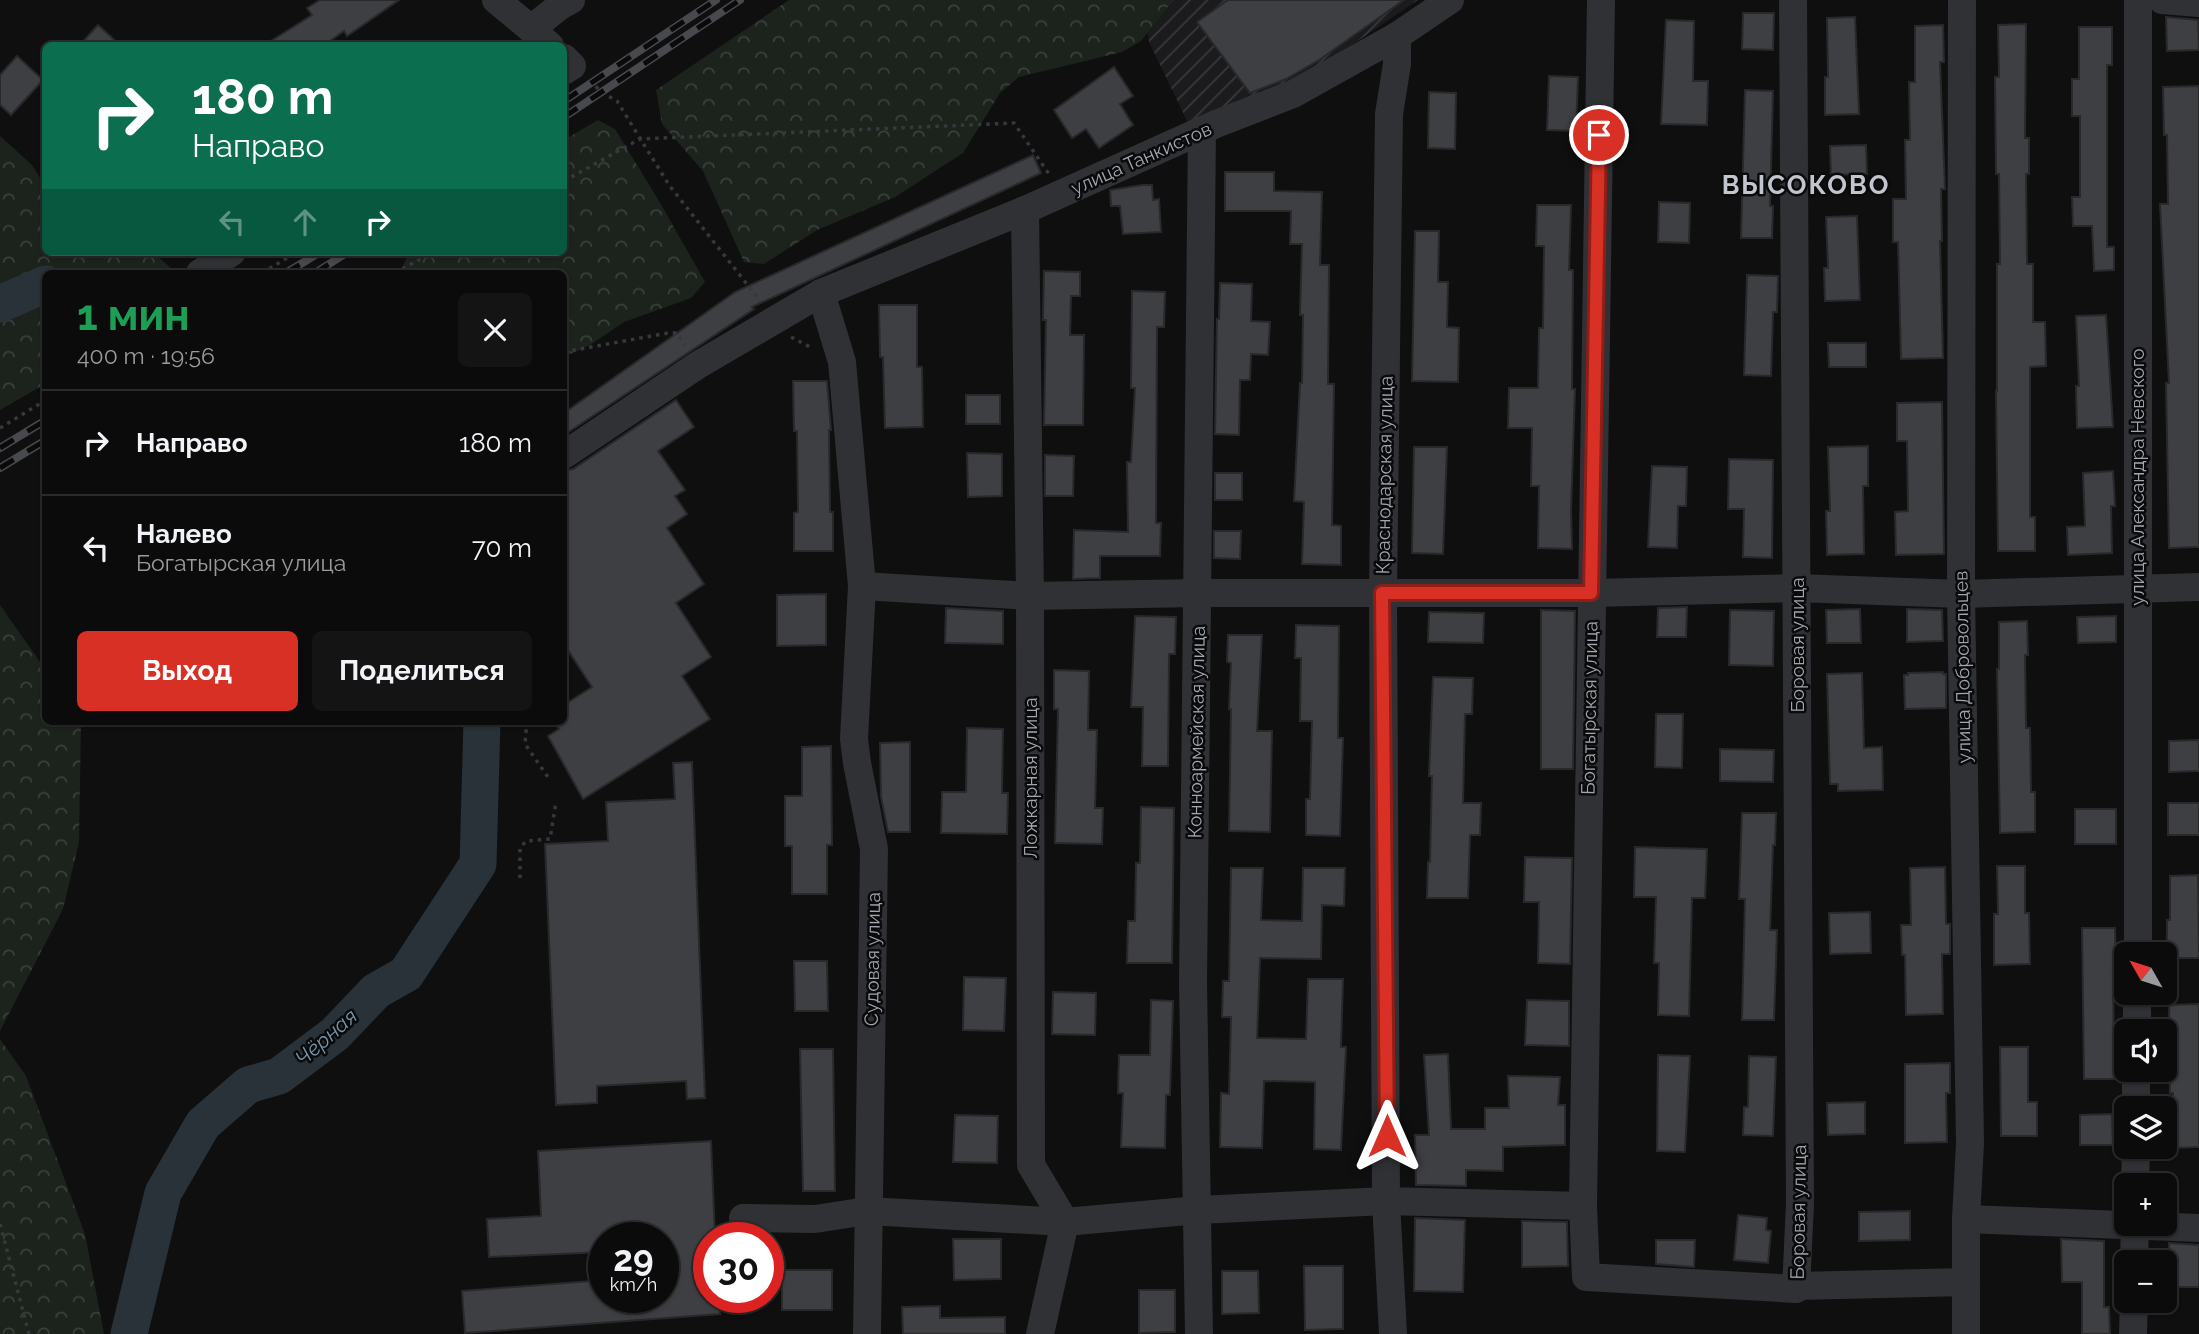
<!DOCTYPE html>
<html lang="ru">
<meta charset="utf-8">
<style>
body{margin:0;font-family:Raleway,sans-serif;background:#141415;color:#f1f3f6;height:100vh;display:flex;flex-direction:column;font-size:26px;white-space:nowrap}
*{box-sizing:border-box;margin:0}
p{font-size:23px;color:#9a9b9d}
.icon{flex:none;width:38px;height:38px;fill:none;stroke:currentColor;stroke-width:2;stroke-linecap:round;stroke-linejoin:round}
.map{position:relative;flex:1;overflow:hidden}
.sheet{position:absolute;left:42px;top:270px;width:525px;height:455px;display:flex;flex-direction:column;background:#0b0b0c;border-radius:10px;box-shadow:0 2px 5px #0004,0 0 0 2px #2b2b2d}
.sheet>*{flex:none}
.banner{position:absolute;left:42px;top:42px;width:525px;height:214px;border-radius:10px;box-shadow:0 2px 5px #0004,0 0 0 2px #2b2b2d;background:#0b6e4f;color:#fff;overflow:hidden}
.needle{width:46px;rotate:309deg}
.fabs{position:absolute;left:2114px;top:942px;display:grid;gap:14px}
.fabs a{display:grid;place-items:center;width:63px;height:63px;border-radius:10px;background:#0b0b0c;box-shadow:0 2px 5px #0004,0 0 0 2px #2b2b2d;font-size:35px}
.speed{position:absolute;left:588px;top:1222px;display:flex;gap:14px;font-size:35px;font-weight:700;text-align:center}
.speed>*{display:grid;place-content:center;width:91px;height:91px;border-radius:50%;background:#0b0b0c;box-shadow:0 2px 5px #0004,0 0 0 2px #2b2b2d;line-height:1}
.speed small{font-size:18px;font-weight:400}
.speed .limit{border:10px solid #d22;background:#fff;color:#111}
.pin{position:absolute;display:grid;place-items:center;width:60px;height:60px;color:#fff;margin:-30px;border:4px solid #fff;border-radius:50%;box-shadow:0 2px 7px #0007}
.me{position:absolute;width:77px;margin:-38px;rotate:0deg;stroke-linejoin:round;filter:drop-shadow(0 0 5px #0008)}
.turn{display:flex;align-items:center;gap:24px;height:147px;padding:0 35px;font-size:32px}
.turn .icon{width:91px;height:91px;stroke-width:2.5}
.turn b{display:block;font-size:49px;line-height:60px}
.lanes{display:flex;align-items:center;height:66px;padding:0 35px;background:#0003;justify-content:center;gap:35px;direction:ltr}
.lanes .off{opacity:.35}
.round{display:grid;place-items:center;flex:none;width:74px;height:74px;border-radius:10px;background:#141415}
.summary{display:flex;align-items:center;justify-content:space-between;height:119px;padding:0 35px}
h1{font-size:42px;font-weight:700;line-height:52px;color:#1e9e55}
.action{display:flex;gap:14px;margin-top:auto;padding:14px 35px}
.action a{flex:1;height:80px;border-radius:10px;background:#d93025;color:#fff;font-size:28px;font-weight:700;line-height:80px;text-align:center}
.action a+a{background:#141415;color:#f1f3f6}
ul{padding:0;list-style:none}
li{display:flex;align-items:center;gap:21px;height:105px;padding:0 35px;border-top:2px solid #2b2b2d}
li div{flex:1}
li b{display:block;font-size:26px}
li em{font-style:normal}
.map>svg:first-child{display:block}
.industrial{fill:url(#industrial-furrows)}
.forest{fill:url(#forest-crowns)}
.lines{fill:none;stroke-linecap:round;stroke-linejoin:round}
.river{stroke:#293238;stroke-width:37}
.building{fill:#3e3f43;stroke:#29292c;stroke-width:2}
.path{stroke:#36383c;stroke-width:3.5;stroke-dasharray:3.5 5;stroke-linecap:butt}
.minor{stroke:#303135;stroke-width:28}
.rail-casing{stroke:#47494e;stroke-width:8}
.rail{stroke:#0a0a0b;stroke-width:5;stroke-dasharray:16;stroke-linecap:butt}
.route-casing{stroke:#8d1f18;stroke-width:18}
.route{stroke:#d93025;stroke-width:12}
.labels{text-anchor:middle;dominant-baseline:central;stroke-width:5;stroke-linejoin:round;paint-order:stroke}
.street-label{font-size:19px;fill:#a0a7b1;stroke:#0a0a0b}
.water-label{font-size:21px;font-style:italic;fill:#7797ad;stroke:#0a0a0b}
.district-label{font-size:26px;font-weight:bold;letter-spacing:2px;fill:#c1c5cd;stroke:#0a0a0b}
</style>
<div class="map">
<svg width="2199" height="1334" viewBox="0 0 2199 1334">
<defs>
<pattern id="industrial-furrows" width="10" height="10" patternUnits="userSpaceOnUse" patternTransform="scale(1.75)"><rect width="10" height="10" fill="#1b1b1d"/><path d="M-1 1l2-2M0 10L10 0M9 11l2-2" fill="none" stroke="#39393b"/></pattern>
<pattern id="forest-crowns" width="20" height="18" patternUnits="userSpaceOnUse" patternTransform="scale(1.75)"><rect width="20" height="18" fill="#1c231c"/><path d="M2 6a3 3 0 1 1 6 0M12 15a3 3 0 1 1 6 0" fill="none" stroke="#3a403b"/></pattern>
</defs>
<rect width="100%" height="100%" fill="#0f0f10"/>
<!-- industrial -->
<polygon class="industrial" points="1173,0 1418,0 1290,87 1188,123 1149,42 1146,20"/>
<!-- forest -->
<g class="forest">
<polygon points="789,0 1173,0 1141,41 1122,52 1019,77 1000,93 963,153 895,197 817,230 764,264 744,262 703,171 662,124 656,90"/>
<polygon points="598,120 615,129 659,201 705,282 691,298 624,322 590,345 564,357 564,273 400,273 409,252 564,252 564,140"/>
<polygon points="0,136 32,165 45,186 46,252 153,252 176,273 46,273 45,384 0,410"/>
<polygon points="0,605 45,669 46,721 81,721 79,842 63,909 0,1031"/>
<polygon points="0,1039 26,1076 85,1234 104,1334 0,1334"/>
</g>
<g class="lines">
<!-- river -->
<g class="river">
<polyline points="0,304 46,284"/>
<polyline points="129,1334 163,1193 203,1124 248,1085 279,1076 335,1034 376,991 406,974 478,864 482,721"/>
</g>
</g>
<!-- building -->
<g class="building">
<polygon points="320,0 399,0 347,36 344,31 323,46 263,46 312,15 307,8"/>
<polygon points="1228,0 1404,0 1319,60 1286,79 1250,93 1197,22"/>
<polygon points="1743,13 1774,13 1773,50 1742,49"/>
<polygon points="1855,17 1859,114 1825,115 1825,77 1828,77 1827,18"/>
<polygon points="2166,17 2198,20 2199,50 2167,51"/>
<polygon points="1666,20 1694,21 1693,81 1708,81 1707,125 1661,124"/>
<polygon points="2026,24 2025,138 2029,138 2029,174 2026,174 2027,264 2033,264 2033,322 2045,322 2046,366 2030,367 2030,517 2035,517 2035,551 1998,551 1996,391 1997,391 1997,264 2000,264 1999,174 1996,174 1995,77 1999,77 1998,25"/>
<polygon points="98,25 121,46 79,46"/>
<polygon points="1943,25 1944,62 1940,62 1945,189 1941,189 1942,241 1940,241 1943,358 1901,359 1898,242 1893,242 1893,199 1906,199 1905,140 1910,140 1909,82 1915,82 1915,26"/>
<polygon points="2079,27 2112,27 2112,65 2107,65 2107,247 2114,247 2114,270 2094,271 2092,226 2073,226 2072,197 2080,197 2080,116 2072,116 2072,79 2079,79"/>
<polygon points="17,56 43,80 11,115 0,105 0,75"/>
<polygon points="1114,67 1133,96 1120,104 1133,125 1099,148 1086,129 1072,138 1054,110"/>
<polygon points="1549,76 1578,77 1576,131 1547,130"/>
<polygon points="2199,86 2199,547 2169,548 2166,383 2169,383 2160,204 2168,204 2167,135 2164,135 2163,87"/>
<polygon points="1745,90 1773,91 1770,206 1773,206 1772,238 1741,238"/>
<polygon points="1429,92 1456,93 1455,149 1428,148"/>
<polygon points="1866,145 1867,174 1831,175 1830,146"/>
<polygon points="1033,155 1041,173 752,307 754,309 564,435 564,413 735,292"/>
<polygon points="1225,172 1274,172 1274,191 1322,192 1320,265 1329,265 1328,384 1334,384 1332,525 1341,526 1341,565 1302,564 1304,502 1294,501 1300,383 1302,383 1303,315 1300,315 1302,244 1290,244 1291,211 1225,211"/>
<polygon points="1142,185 1152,185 1153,200 1159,199 1161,232 1123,234 1120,206 1111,206 1110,190"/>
<polygon points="1659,202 1690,203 1689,243 1658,242"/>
<polygon points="1537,205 1571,205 1569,270 1573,270 1572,389 1575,389 1571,511 1572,549 1538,548 1539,486 1531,486 1532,428 1508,428 1509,388 1538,388 1539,328 1543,328 1544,246 1536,246"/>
<polygon points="1857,216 1860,300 1825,301 1824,268 1828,268 1826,217"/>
<polygon points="1415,231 1439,231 1438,282 1448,282 1447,327 1459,328 1458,382 1412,381"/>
<polygon points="1044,271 1080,272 1080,296 1071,296 1070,335 1084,335 1083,425 1044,425 1046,320 1043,320"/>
<polygon points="1747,275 1778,276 1777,312 1773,312 1771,376 1744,375"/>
<polygon points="1220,283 1252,284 1251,321 1270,322 1268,355 1251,354 1250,380 1240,380 1239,435 1215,434 1217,319 1219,319"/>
<polygon points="1132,291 1165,292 1164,327 1157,327 1156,523 1161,523 1160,556 1100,556 1100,578 1073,579 1074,530 1128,532 1127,462 1131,462 1135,388 1131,388"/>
<polygon points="879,305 917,305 917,367 922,367 923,427 885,428 883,357 880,357"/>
<polygon points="2106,315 2113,427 2077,428 2076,386 2079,386 2076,316"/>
<polygon points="1828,343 1866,343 1866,367 1829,367"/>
<polygon points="793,381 827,381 831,430 829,430 830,512 833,512 833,551 794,551 794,513 798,512 797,431 794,431"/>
<rect x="966" y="395" width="34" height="29"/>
<polygon points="676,400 694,427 658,451 685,490 675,496 687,514 667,528 704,584 676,603 711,657 682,676 710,719 583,799 548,736 559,729 553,721 564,721 564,705 592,687 564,644 564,471 573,469"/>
<polygon points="1942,402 1944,554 1896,555 1895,512 1908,511 1907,441 1897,441 1897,403"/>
<polygon points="1868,446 1868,486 1863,486 1864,554 1827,555 1826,511 1830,511 1828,447"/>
<polygon points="1414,447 1447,447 1443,554 1412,553"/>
<polygon points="967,453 1002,454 1002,496 968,497"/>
<polygon points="1045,455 1074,456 1073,496 1045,496"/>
<polygon points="1729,459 1773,460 1772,558 1743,557 1744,509 1728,509"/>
<polygon points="1652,466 1687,467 1686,506 1678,506 1677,548 1648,547"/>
<polygon points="2113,471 2115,506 2111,506 2112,553 2068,555 2067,527 2085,526 2083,473"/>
<rect x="1215" y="473" width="27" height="27"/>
<polygon points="1214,531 1241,531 1240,559 1214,558"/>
<polygon points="826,594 826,645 777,646 777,595"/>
<polygon points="1687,607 1686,637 1657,637 1658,608"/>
<polygon points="946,608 1003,611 1003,644 945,643"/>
<polygon points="1860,609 1861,643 1827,643 1826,610"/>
<polygon points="1907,609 1942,610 1943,641 1907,642"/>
<polygon points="1541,610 1575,611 1573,769 1541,769"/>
<polygon points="1730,610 1774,611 1773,666 1729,665"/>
<polygon points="1429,612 1484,613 1483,643 1428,642"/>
<polygon points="1135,616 1176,617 1175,654 1169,654 1168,766 1142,766 1143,707 1131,707"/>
<polygon points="2116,616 2116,642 2078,643 2077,617"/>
<polygon points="2027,621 2028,655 2025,655 2026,728 2030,728 2031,792 2035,792 2035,832 2000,833 1997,669 1999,669 1999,622"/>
<polygon points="1296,625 1339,626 1338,738 1343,738 1340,836 1306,835 1306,799 1310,799 1312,721 1300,721 1301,658 1295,658"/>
<polygon points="1228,635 1262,635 1257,731 1272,731 1270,832 1229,831 1231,709 1229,709 1231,663 1227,662"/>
<polygon points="1054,670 1089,671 1088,730 1097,730 1095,808 1103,808 1102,844 1055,843 1058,709 1054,709"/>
<polygon points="1943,672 1943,674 1946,674 1946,708 1905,709 1904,675 1908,675 1908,673"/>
<polygon points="1862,673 1864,748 1882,747 1883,790 1838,791 1838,784 1830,784 1827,674"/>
<polygon points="1433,677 1473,678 1472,714 1465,714 1463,803 1481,803 1480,835 1470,835 1468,898 1427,898 1428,862 1430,862 1432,776 1429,776"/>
<polygon points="1656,714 1683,714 1682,768 1655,767"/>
<polygon points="967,728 1003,729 1002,793 1008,793 1007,834 941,833 942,792 966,792"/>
<polygon points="2199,740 2199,771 2169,772 2169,741"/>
<polygon points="910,742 910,832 888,832 881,797 880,743"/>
<polygon points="831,746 832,845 827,845 827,894 792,894 792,846 785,846 785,796 802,796 802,747"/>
<polygon points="1720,749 1774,750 1773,782 1720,781"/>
<polygon points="692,762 705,1098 687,1099 686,1081 597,1086 597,1103 556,1105 545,844 608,841 606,802 675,799 673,763"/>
<rect x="2168" y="803" width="31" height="32"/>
<polygon points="1141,807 1174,808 1172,963 1127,963 1128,921 1135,921 1136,863 1140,863"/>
<rect x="2075" y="809" width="41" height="35"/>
<polygon points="1742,813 1776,813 1775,845 1773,845 1770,930 1777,930 1774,1020 1742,1020 1745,899 1739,899"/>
<polygon points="1635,847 1707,849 1705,898 1692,898 1689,1016 1658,1015 1659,963 1654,963 1656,897 1634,897"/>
<polygon points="1525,857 1572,858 1570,964 1538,963 1539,902 1524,902"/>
<polygon points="1997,866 2025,866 2025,913 2029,913 2030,964 1994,965 1994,914 1998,914"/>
<polygon points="1945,867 1946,924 1950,924 1950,954 1942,954 1943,1014 1906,1015 1905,955 1902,955 1901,925 1911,925 1910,868"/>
<polygon points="1231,868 1263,868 1261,920 1302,921 1303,868 1345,868 1344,906 1322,905 1321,959 1260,958 1257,1038 1306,1039 1308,979 1343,979 1341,1047 1346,1047 1341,1150 1314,1149 1315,1082 1264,1081 1262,1148 1220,1147 1221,1093 1229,1094 1231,1017 1222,1017 1223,981 1229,981"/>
<polygon points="2198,875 2199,958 2167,958 2167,920 2170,920 2170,876"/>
<polygon points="1870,912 1871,953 1830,954 1829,913"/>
<polygon points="2082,928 2115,928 2116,973 2113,973 2114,1079 2084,1079"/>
<polygon points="794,961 827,961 828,1011 795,1011"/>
<polygon points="964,977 1006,978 1004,1031 963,1030"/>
<polygon points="1053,992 1096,993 1095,1035 1052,1034"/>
<polygon points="1151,1000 1173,1001 1170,1095 1166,1095 1165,1148 1121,1147 1123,1093 1118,1093 1119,1055 1150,1055"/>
<polygon points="1527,1000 1569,1001 1569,1046 1525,1045"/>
<polygon points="2199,1004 2199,1147 2174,1148 2173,1093 2170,1093 2169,1005"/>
<polygon points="2000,1047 2028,1047 2028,1102 2037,1102 2037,1136 2001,1136"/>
<polygon points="800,1049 833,1049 835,1191 803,1191"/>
<polygon points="1448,1054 1451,1129 1485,1129 1485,1108 1509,1108 1508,1076 1560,1077 1558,1105 1565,1105 1565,1145 1503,1147 1503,1171 1466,1170 1466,1186 1416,1185 1415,1135 1429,1135 1424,1055"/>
<polygon points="1658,1055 1690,1056 1685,1152 1657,1151"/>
<polygon points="1749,1056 1776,1057 1773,1136 1743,1135 1744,1107 1748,1107"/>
<polygon points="1950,1063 1950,1093 1946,1093 1947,1142 1905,1143 1905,1064"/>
<polygon points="1865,1102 1865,1134 1828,1135 1827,1103"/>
<polygon points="2112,1114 2113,1145 2080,1145 2080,1115"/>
<polygon points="955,1115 998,1116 997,1163 953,1162"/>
<polygon points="711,1141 715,1237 709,1237 709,1297 719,1297 720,1314 465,1333 462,1291 604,1280 604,1297 663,1297 663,1237 604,1237 604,1252 489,1257 487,1219 541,1216 538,1151"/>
<polygon points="1910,1211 1910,1240 1859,1241 1859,1212"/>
<polygon points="1738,1215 1767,1218 1766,1230 1771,1231 1768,1263 1734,1260"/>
<polygon points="1415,1218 1465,1220 1463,1292 1414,1291"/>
<polygon points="1522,1221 1567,1222 1568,1266 1522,1267"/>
<polygon points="953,1239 1001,1239 1001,1279 954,1280"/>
<polygon points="2061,1239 2104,1241 2104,1307 2109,1307 2110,1334 2082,1334 2082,1282 2062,1282"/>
<polygon points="1656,1240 1695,1240 1694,1267 1656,1264"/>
<polygon points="2169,1243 2199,1245 2199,1287 2169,1287"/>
<polygon points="1304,1266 1343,1266 1343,1329 1305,1330"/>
<rect x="782" y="1270" width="50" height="40"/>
<polygon points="1222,1271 1258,1271 1259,1313 1222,1314"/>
<polygon points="1139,1290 1175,1290 1175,1332 1139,1333"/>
<polygon points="940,1306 940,1318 1005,1317 1005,1334 903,1334 902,1307"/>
</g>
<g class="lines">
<!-- path -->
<g class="path">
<polyline points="590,80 601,92 617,101 669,185 761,302"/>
<polyline points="564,181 640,139 1014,123 1049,174"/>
<polyline points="262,273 297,252"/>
<polyline points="395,273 433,252"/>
<polyline points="791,337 812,348"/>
<polyline points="564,352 668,333 676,333 685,345"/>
<polyline points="0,428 46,400"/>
<polyline points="527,721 525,744 550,780"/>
<polyline points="520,878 520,848 526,841 550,839 556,802"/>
<polyline points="0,1224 29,1334"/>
</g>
<!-- minor -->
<g class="minor">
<polyline points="496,0 531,29 560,6 571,0"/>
<polyline points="1793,0 1800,1204 1796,1289"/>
<polyline points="1962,0 1961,594 1970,1143 1966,1219 1966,1334"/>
<polyline points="2162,0 2199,3"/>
<polyline points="531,29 550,46"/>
<polyline points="564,58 572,66 564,71"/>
<polyline points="1025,210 1030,596 1031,1165 1065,1222 1040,1334"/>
<polyline points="200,273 232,252"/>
<polyline points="821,293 842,362 862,586 1030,596 1197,593 1591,593 1797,588 1961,594 2199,587"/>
<polyline points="564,455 698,365 821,293 1025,210 1216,124 1293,94 1397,36 1450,0"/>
<polyline points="862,586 854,739 857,763 874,849 867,1334"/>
<polyline points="2138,954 2138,0"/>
<polyline points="2137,1031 2137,992"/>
<polyline points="2136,1108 2136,1069"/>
<polyline points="2135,1185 2136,1146"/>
<polyline points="1583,1206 1601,0"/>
<polyline points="743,1218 815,1219 867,1211 1065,1222 1198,1210 1386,1201 1583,1206 1586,1277 1796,1289 1797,1286 1966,1282"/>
<polyline points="1966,1219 2199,1228"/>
<polyline points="2134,1262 2135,1223"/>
<polyline points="1199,1334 1193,983 1202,130"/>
<polyline points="1393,1334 1386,1201 1383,593 1389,114 1397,64 1397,36"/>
<polyline points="2133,1334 2134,1300"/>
</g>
<!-- rail casing -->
<g class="rail-casing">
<g id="rail">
<polyline points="564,101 716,0"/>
<polyline points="564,117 740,0"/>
<polyline points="286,273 320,252"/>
<polyline points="315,273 348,252"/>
<polyline points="0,448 46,420"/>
<polyline points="0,468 46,440"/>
</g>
</g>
<!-- rail -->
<use href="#rail" class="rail"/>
</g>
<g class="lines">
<!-- route casing -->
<g class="route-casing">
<polyline id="route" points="1387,1136 1382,593 1591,593 1599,135"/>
</g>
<!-- route -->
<use href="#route" class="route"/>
</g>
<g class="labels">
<!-- street labels -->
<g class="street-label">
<text transform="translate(1141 158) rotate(-24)">улица Танкистов</text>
<text transform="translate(1384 475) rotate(-89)">Краснодарская улица</text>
<text transform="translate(2137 477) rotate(-90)">улица Александра Невского</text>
<text transform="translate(1797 645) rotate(-90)">Боровая улица</text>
<text transform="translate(1962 667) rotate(-91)">улица Добровольцев</text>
<text transform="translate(1589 708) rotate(-89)">Богатырская улица</text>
<text transform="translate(1196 732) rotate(-89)">Конноармейская улица</text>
<text transform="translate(1030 778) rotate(-90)">Ложкарная улица</text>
<text transform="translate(872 959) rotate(-89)">Судовая улица</text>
<text transform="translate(1798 1212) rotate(-89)">Боровая улица</text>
</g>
<!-- water labels -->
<g class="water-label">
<text transform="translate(326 1037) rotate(-41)">Чёрная</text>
</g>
<!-- district labels -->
<g class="district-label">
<text x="1806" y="185">ВЫСОКОВО</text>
</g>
</g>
</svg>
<div class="fabs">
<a><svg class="needle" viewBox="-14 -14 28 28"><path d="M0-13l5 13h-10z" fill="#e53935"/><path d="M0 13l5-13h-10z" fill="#9a9b9d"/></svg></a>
<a><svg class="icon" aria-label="sound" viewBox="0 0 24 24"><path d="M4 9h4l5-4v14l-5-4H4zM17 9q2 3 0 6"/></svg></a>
<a><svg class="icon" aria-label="layers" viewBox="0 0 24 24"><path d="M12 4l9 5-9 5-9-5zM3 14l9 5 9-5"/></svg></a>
<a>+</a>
<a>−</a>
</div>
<div class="speed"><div>29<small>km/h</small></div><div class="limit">30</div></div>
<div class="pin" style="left:1599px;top:135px;background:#d93025"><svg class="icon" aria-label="arrive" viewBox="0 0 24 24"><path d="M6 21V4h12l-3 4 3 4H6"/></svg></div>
<svg class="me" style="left:1387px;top:1136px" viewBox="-20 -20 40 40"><path d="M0-17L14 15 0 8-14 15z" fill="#d93025" stroke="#fff" stroke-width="4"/></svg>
<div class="banner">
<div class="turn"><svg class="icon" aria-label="right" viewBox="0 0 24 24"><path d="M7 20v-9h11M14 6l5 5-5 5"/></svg><div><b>180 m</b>Направо</div></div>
<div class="lanes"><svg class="icon off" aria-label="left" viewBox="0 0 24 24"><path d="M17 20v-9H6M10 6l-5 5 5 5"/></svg><svg class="icon off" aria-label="ahead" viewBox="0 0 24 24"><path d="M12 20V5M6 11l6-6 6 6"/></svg><svg class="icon" aria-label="right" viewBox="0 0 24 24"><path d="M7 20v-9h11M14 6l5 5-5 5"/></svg></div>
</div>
<section class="sheet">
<div class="summary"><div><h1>1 мин</h1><p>400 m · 19:56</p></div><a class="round"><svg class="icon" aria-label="close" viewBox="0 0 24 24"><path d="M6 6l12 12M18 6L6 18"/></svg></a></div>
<ul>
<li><svg class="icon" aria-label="right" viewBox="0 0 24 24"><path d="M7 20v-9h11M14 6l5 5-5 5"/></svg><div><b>Направо</b></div><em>180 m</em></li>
<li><svg class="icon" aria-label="left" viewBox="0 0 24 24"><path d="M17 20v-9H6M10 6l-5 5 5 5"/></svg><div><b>Налево</b><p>Богатырская улица</p></div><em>70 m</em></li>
</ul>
<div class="action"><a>Выход</a><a>Поделиться</a></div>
</section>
</div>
